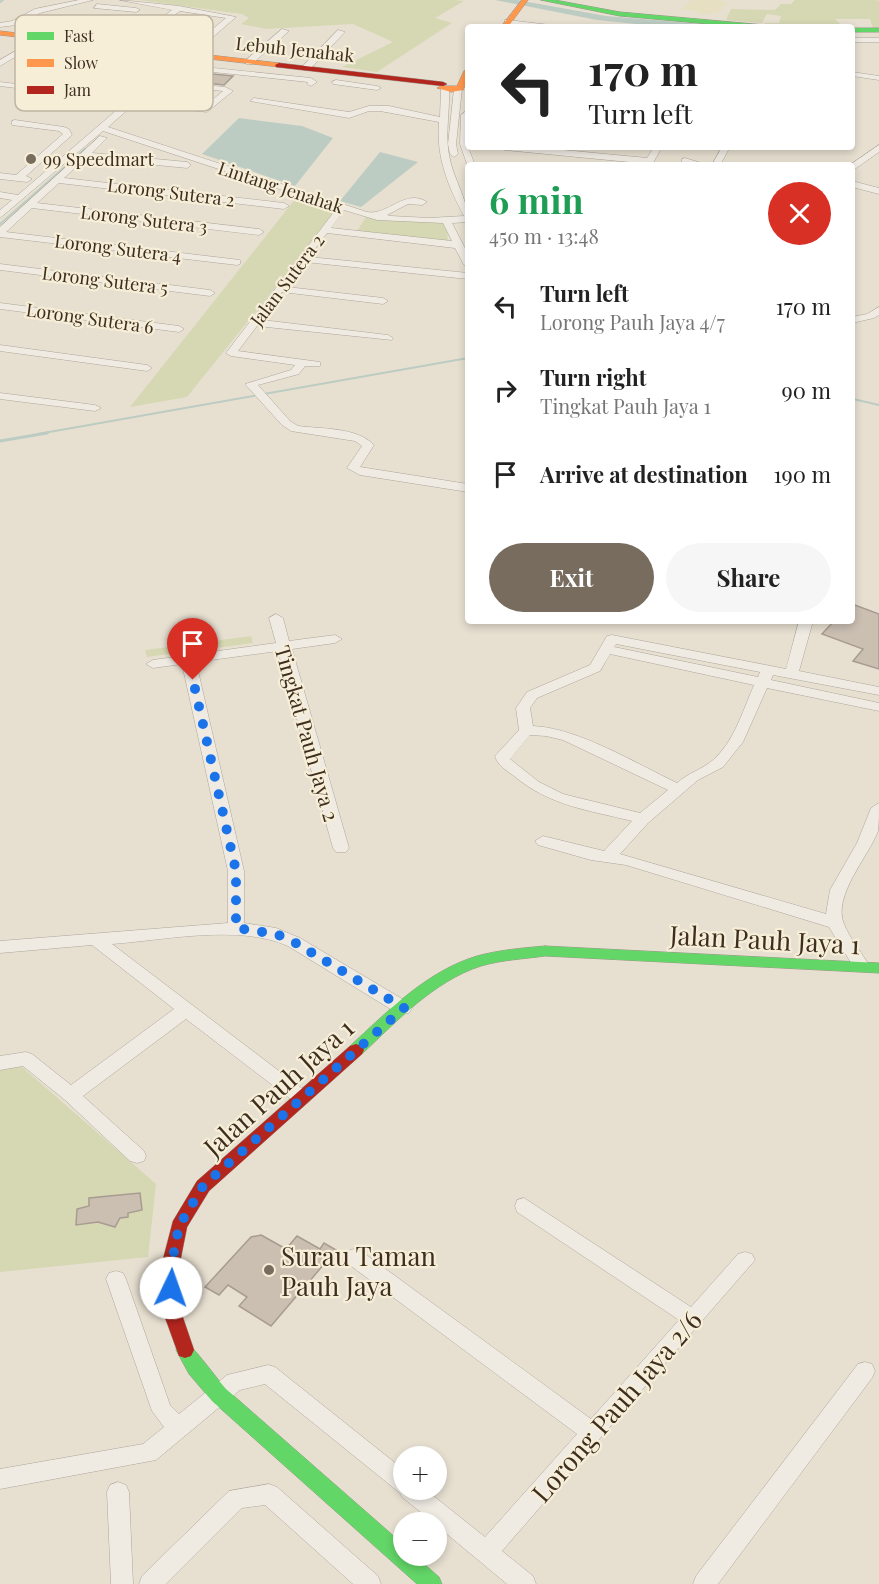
<!DOCTYPE html>
<meta charset="utf-8">
<style>
body{margin:0;font-family:"Playfair Display",serif;background:#f6f6f6;color:#222;height:100vh;display:flex;flex-direction:column;font-size:22px;white-space:nowrap}
*{box-sizing:border-box;margin:0}
p{font-size:20px;color:#767676}
.icon{flex:none;width:33px;height:33px;fill:none;stroke:currentColor;stroke-width:2;stroke-linecap:round;stroke-linejoin:round}
.map{position:relative;flex:1;overflow:hidden}
.side{position:absolute;left:465px;top:162px;width:390px;height:462px;display:flex;flex-direction:column;background:#fff;border-radius:6px;box-shadow:0 3px 9px #0003}
.side>*{flex:none}
.hud{position:absolute;left:465px;top:24px;width:390px;height:126px;border-radius:6px;box-shadow:0 3px 9px #0003;background:#fff;color:#222;overflow:hidden}
.controls{position:absolute;left:393px;top:1446px;display:grid;gap:12px}
.controls a{display:grid;place-items:center;width:54px;height:54px;border-radius:50%;background:#fff;box-shadow:0 3px 9px #0003;font-size:30px}
.pin{position:absolute;display:grid;place-items:center;width:51px;height:51px;color:#fff;margin:-62px -26px;border-radius:50% 50% 50% 0;rotate:-45deg;box-shadow:0 0 6px #0007}
.pin .icon{rotate:45deg}
.me{position:absolute;width:66px;margin:-33px;rotate:3deg;stroke-linejoin:round;filter:drop-shadow(0 0 4px #0008)}
.turn{display:flex;align-items:center;gap:21px;height:126px;padding:0 24px;font-size:27px}
.turn .icon{width:78px;height:78px;stroke-width:2.5}
.turn b{display:block;font-size:42px;line-height:51px}
.round{display:grid;place-items:center;flex:none;width:63px;height:63px;border-radius:32px;background:#f6f6f6}
.summary{display:flex;align-items:center;justify-content:space-between;height:102px;padding:0 24px}
h1{font-size:36px;font-weight:700;line-height:45px;color:#1e9e55}
.action{display:flex;gap:12px;margin-top:auto;padding:12px 24px}
.action a{flex:1;height:69px;border-radius:36px;background:#786c5e;color:#fff;font-size:24px;font-weight:700;line-height:69px;text-align:center}
.action a+a{background:#f6f6f6;color:#222}
ul{padding:0;list-style:none}
li{display:flex;align-items:center;gap:18px;height:84px;padding:0 24px}
li div{flex:1}
li b{display:block;font-size:22px}
li em{font-style:normal}
.map>svg:first-child{display:block}
.farmland{fill:#e6dfc2}
.green{fill:#d6d7b3}
.water{fill:#bcccc2}
.lines{fill:none;stroke-linecap:round;stroke-linejoin:round}
.stream-far1{stroke:#bcccc2;stroke-width:2}
.stream{stroke:#bcccc2;stroke-width:3}
.building{fill:#cbbfb2;stroke:#a89c90;stroke-width:1.5}
.street-casing{stroke:#ada599;stroke-width:1}
.fast-casing{stroke:#9c958a;stroke-width:1}
.slow-casing{stroke:#9c958a;stroke-width:1}
.jam-casing{stroke:#9c958a;stroke-width:1}
.street{fill:#efebe3;fill-rule:evenodd}
.fast{fill:#63d668;fill-rule:evenodd}
.slow{fill:#ff974d;fill-rule:evenodd}
.jam{fill:#b3261e;fill-rule:evenodd}
.route{stroke:#1a73e8;stroke-width:10;stroke-dasharray:0 18}
.poi-dot{fill:#786c5e;stroke:#f7eed8;stroke-width:2}
.labels{text-anchor:middle;dominant-baseline:central;stroke-width:4.5;stroke-linejoin:round;paint-order:stroke}
.far-street-label{font-size:18px;fill:#3d2e20;stroke:#f7eed8}
.far-poi-label{font-size:18px;fill:#3d2e20;stroke:#f7eed8;text-anchor:start}
.street-label{font-size:21px;fill:#3d2e20;stroke:#f7eed8}
.near-street-label{font-size:26px;fill:#3d2e20;stroke:#f7eed8}
.near-poi-label{font-size:26px;fill:#3d2e20;stroke:#f7eed8;text-anchor:start}
.key{fill:#f7eed8;stroke:#bfb4a1;stroke-width:1.5}
.key-label{font-size:16px;fill:#3d2e20}
</style>
<div class="map">
<svg width="879" height="1584" viewBox="0 0 879 1584">
<rect width="100%" height="100%" fill="#e7e0d1"/>
<!-- farmland -->
<polygon class="farmland" points="692,0 717,0 728,3 717,13 702,15 698,12 680,9"/>
<!-- green -->
<g class="green">
<polygon points="139,0 455,0 464,1 435,18 452,23 377,72 342,67 393,42 353,24 266,29 241,24 249,18 242,14"/>
<polygon points="795,0 876,0 879,1 879,29 873,29 870,19 835,19 843,27 764,25 765,23 779,23 781,16 767,14 762,23 726,20 731,9 775,10 781,4 791,4"/>
<polygon points="296,198 336,212 187,397 130,407"/>
<polygon points="366,217 398,221 446,221 448,241 357,231"/>
<polygon points="251,636 253,643 147,657 145,650"/>
<polygon points="22,1067 156,1184 148,1257 0,1272 0,1069"/>
</g>
<!-- water -->
<g class="water">
<polygon points="495,0 517,0 606,16 738,27 666,27 597,20"/>
<polygon points="239,118 302,126 333,138 295,186 202,154"/>
<polygon points="380,152 418,162 361,207 340,201"/>
</g>
<g class="lines">
<!-- stream-far1 -->
<g class="stream-far1">
<polyline points="0,2 3,0"/>
<polyline points="0,224 85,149"/>
<polyline points="853,399 879,405"/>
<polyline points="38,434 468,358"/>
</g>
<!-- stream -->
<polyline class="stream" points="0,441 47,433"/>
</g>
<!-- building -->
<g class="building">
<polygon points="194,72 233,76 224,85 180,80"/>
<polygon points="852,604 879,614 879,669 853,661 863,649 822,634 834,621 852,621"/>
<polygon points="140,1193 142,1210 128,1213 128,1217 120,1218 115,1227 98,1222 76,1225 77,1209 89,1206 89,1198"/>
<polygon points="261,1235 286,1249 297,1236 320,1249 324,1243 336,1250 308,1283 313,1286 306,1295 300,1292 271,1326 239,1306 247,1297 228,1285 219,1295 205,1287 251,1237"/>
</g>
<g class="lines">
<!-- street casing -->
<g class="street-casing">
<g id="street">
<polygon points="79,0 93,0 40,13 17,25 0,27 0,23 12,21 35,9"/>
<polygon points="120,0 179,6 236,17 198,50 172,55 169,55 169,51 192,46 226,18 180,11 146,35 41,21 45,19 144,31 172,10"/>
<polygon points="97,4 136,8 140,10 136,12 94,8"/>
<polygon points="508,20 550,25 554,27 505,24 505,20"/>
<polygon points="282,29 289,31 252,64 246,64 246,60"/>
<polygon points="338,30 345,32 309,70 303,70 303,66"/>
<rect x="852" y="38" width="27" height="4"/>
<polygon points="24,46 162,62 166,64 162,66 25,51 0,66 0,60"/>
<path d="M179 56 186 58 161 80 194 66 311 78 317 82 311 86 307 84 308 82 194 70 173 82 225 87 233 91 207 112 149 106 143 101 160 85H156L108 127 367 212C388 216 405 188 427 202L422 205 408 204 387 215 391 216 429 218 464 216C448 186 436 157 439 122L380 111H369L349 118 250 101 254 98 349 112 369 106H389L440 117 441 89 445 87 449 89C450 111 445 133 449 155 453 179 468 198 468 222L452 223 468 254V266L464 265 455 248 327 233 309 257 468 273V279L305 262 287 287 383 298 388 301 383 304 282 292 262 320 388 335 393 338 392 340 257 326 238 351 320 362V366H305L299 374 258 385 290 421 298 426C321 429 357 427 374 445L360 467 468 484V492L360 475 347 468 362 446 355 441 291 431 282 425 245 384 291 370 295 365 231 356 226 353 337 208 103 131 0 218V210L12 200 0 198V192L18 195 126 102 0 86V82L131 98ZM168 86 223 91 205 106 152 101ZM344 210 377 220 443 223 452 241 331 228Z"/>
<polygon points="852,72 879,76 879,80 852,76"/>
<polygon points="336,80 377,86 381,88 377,90 333,84 332,82"/>
<polygon points="458,87 462,89 456,144 458,154 454,157 450,154 448,144 454,89"/>
<polygon points="465,112 468,113 468,147 475,165 468,165 468,167 460,144 461,115"/>
<polygon points="15,120 64,127 69,129 72,135 26,176 32,179 27,182 0,179 0,173 16,175 63,134 59,131 12,125 12,121"/>
<polygon points="100,136 107,138 92,153 187,162 191,165 187,168 86,158 64,178 284,203 289,206 284,209 59,183 37,203 259,229 264,232 259,235 32,208 6,232 240,260 240,264 237,265 0,237 0,227"/>
<polygon points="879,145 879,152 852,171 850,165"/>
<polygon points="501,147 532,147 647,158 654,147 662,147 653,163 650,164 505,150"/>
<polygon points="722,147 730,147 720,165 712,165"/>
<polygon points="685,158 701,163 702,165 682,163 682,159"/>
<polygon points="852,181 879,188 879,194 852,187"/>
<polygon points="0,264 210,290 215,293 210,296 0,270"/>
<polygon points="0,303 179,326 184,329 179,332 0,309"/>
<polygon points="879,307 879,315 874,318 852,323 852,317 867,314"/>
<polygon points="0,345 147,365 152,368 147,371 0,351"/>
<polygon points="0,393 95,405 101,408 95,411 0,399"/>
<path d="M276 614 283 618 289 641 335 635 342 639 335 643 292 649 349 848 346 852H336L333 848 278 651 196 662 244 871V923L276 928 300 938 409 1003 412 1008 409 1013 403 1014 397 1013 288 946C239 924 166 940 112 944L308 1093 311 1098 308 1103 302 1105 296 1103 186 1019 83 1096 144 1151 146 1156 144 1161 137 1163 130 1161 65 1100 23 1066 0 1070V1056L26 1052 32 1054 71 1085 174 1009 92 945 0 953V941L228 923V871L182 664 153 668 146 664 153 660 276 643 269 618Z"/>
<path d="M799 621H813L799 671 879 687V695L773 675 771 680 879 703V711L767 688 743 742 723 767 698 780 648 823 620 854 826 914 830 890 857 843 871 808 879 803C879 812 879 822 878 831 869 856 832 896 844 924 850 939 862 953 870 967L868 971H856L829 927 626 865 591 860 538 845 535 841 543 836 604 851 632 821C588 810 550 806 514 776 506 770 498 766 495 756L519 730 516 708 527 692 590 665 607 636 612 635 786 669ZM616 644 760 672 758 677 614 647ZM610 654 754 685C743 710 734 742 713 760 703 769 688 773 677 783 635 763 578 728 533 726L530 708 537 698 600 671ZM530 735 546 736 563 740 668 790 640 813 563 794 539 782 510 759Z"/>
<polygon points="524,1198 691,1307 738,1254 745,1252 752,1254 755,1260 502,1551 533,1576 536,1584 507,1584 436,1525 436,1522 433,1522 402,1497 400,1493 265,1384 240,1390 156,1460 0,1489 0,1469 143,1444 164,1427 152,1411 106,1279 109,1273 116,1271 123,1273 126,1279 170,1405 179,1414 227,1375 268,1365 275,1367 404,1470 404,1490 426,1490 485,1537 577,1434 347,1263 344,1257 347,1251 354,1249 361,1251 591,1419 679,1320 517,1212 515,1206 517,1200"/>
<polygon points="865,1362 872,1364 875,1371 872,1378 718,1584 693,1584 696,1576 858,1364"/>
<polygon points="118,1482 126,1485 129,1492 133,1584 111,1584 107,1492 110,1485"/>
<polygon points="269,1484 277,1487 378,1576 381,1584 353,1584 265,1505 242,1508 166,1584 139,1584 142,1576 229,1491"/>
</g>
</g>
<!-- fast casing -->
<g class="fast-casing">
<g id="fast">
<polygon points="541,0 555,0 620,12 765,25 768,27 742,27 620,16"/>
<rect x="852" y="28" width="27" height="4"/>
<path d="M545 946 879 963V973L545 956C524 959 501 960 481 966 434 981 396 1022 362 1054L356 1056 350 1054 348 1050 350 1046C388 1011 427 971 477 956 499 950 522 948 545 946Z"/>
<path d="M185 1342C193 1345 217 1379 226 1389L404 1545V1556H415L439 1577 442 1584H417L212 1401 189 1374 176 1350 179 1344Z"/>
</g>
</g>
<!-- slow casing -->
<g class="slow-casing">
<g id="slow">
<polygon points="522,0 528,0 508,27 501,27"/>
<polygon points="0,31 279,63 283,65 279,67 0,35"/>
<polygon points="468,69 468,79 463,90 451,92 437,88 441,86 457,86 464,71"/>
</g>
</g>
<!-- jam casing -->
<g class="jam-casing">
<g id="jam">
<polygon points="279,63 443,82 447,84 443,86 276,67 275,65"/>
<polygon points="356,1044 362,1046 364,1050 362,1054 209,1191 187,1227 179,1267 180,1309 194,1350 191,1356 185,1358 179,1356 162,1309 161,1267 173,1221 197,1181 350,1046"/>
</g>
</g>
<!-- street -->
<use href="#street" class="street"/>
<!-- fast -->
<use href="#fast" class="fast"/>
<!-- slow -->
<use href="#slow" class="slow"/>
<!-- jam -->
<use href="#jam" class="jam"/>
</g>
<g class="lines">
<!-- route -->
<polyline class="route" points="171,1288 171,1267 179,1226 203,1186 404,1008 294,942 276,934 236,928 236,871 193,680"/>
</g>
<!-- markers -->
<g class="poi-dot">
<circle cx="31" cy="159" r="6"/>
<circle cx="269" cy="1270" r="6"/>
</g>
<g class="labels">
<!-- far-street labels -->
<g class="far-street-label">
<text transform="translate(295 49) rotate(6)">Lebuh Jenahak</text>
<text transform="translate(281 187) rotate(18)">Lintang Jenahak</text>
<text transform="translate(171 192) rotate(7)">Lorong Sutera 2</text>
<text transform="translate(144 219) rotate(7)">Lorong Sutera 3</text>
<text transform="translate(118 248) rotate(7)">Lorong Sutera 4</text>
<text transform="translate(105 280) rotate(7)">Lorong Sutera 5</text>
<text transform="translate(287 280) rotate(-53)">Jalan Sutera 2</text>
<text transform="translate(90 318) rotate(8)">Lorong Sutera 6</text>
</g>
<!-- far-poi labels -->
<g class="far-poi-label">
<text x="43" y="159">99 Speedmart</text>
</g>
<!-- street labels -->
<g class="street-label">
<text transform="translate(308 733) rotate(74)">Tingkat Pauh Jaya 2</text>
</g>
<!-- near-street labels -->
<g class="near-street-label">
<text transform="translate(765 939) rotate(3)">Jalan Pauh Jaya 1</text>
<text transform="translate(278 1087) rotate(-42)">Jalan Pauh Jaya 1</text>
<text transform="translate(616 1406) rotate(-49)">Lorong Pauh Jaya 2/6</text>
</g>
<!-- near-poi labels -->
<g class="near-poi-label">
<text x="281" y="1255">Surau Taman<tspan x="281" dy="30">Pauh Jaya</tspan></text>
</g>
</g>
<!-- legend -->
<rect x="15" y="15" width="198" height="96" rx="9" class="key"/>
<rect x="27" y="32" width="27" height="8" fill="#63d668"/>
<rect x="27" y="59" width="27" height="8" fill="#ff974d"/>
<rect x="27" y="86" width="27" height="8" fill="#b3261e"/>
<g class="key-label">
<text x="64" y="42">Fast</text>
<text x="64" y="69">Slow</text>
<text x="64" y="96">Jam</text>
</g>
</svg>
<div class="controls">
<a>+</a>
<a>−</a>
</div>
<div class="pin" style="left:193px;top:680px;background:#d93025"><svg class="icon" aria-label="arrive" viewBox="0 0 24 24"><path d="M6 21V4h12l-3 4 3 4H6"/></svg></div>
<svg class="me" style="left:171px;top:1288px" viewBox="-20 -20 40 40"><circle r="19" fill="#fff"/><path d="M0-13L10 11 0 6-10 11z" fill="#1a73e8"/></svg>
<div class="hud">
<div class="turn"><svg class="icon" aria-label="left" viewBox="0 0 24 24"><path d="M17 20v-9H6M10 6l-5 5 5 5"/></svg><div><b>170 m</b>Turn left</div></div>
</div>
<section class="side">
<div class="summary"><div><h1>6 min</h1><p>450 m · 13:48</p></div><a class="round" style="background:#d93025;color:#fff"><svg class="icon" aria-label="close" viewBox="0 0 24 24"><path d="M6 6l12 12M18 6L6 18"/></svg></a></div>
<ul>
<li><svg class="icon" aria-label="left" viewBox="0 0 24 24"><path d="M17 20v-9H6M10 6l-5 5 5 5"/></svg><div><b>Turn left</b><p>Lorong Pauh Jaya 4/7</p></div><em>170 m</em></li>
<li><svg class="icon" aria-label="right" viewBox="0 0 24 24"><path d="M7 20v-9h11M14 6l5 5-5 5"/></svg><div><b>Turn right</b><p>Tingkat Pauh Jaya 1</p></div><em>90 m</em></li>
<li><svg class="icon" aria-label="arrive" viewBox="0 0 24 24"><path d="M6 21V4h12l-3 4 3 4H6"/></svg><div><b>Arrive at destination</b></div><em>190 m</em></li>
</ul>
<div class="action"><a>Exit</a><a>Share</a></div>
</section>
</div>
